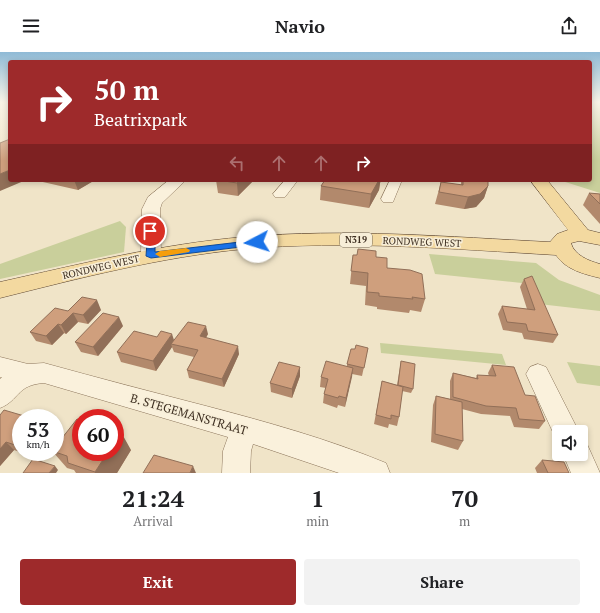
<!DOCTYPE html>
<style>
body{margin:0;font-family:"PT Serif",serif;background:#f2f2f2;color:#202124;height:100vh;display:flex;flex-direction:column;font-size:15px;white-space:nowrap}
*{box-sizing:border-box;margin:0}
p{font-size:13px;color:#757577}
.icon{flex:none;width:22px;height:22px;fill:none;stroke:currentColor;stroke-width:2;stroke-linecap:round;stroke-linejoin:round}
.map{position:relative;height:421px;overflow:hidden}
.panel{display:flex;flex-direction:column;background:#fff;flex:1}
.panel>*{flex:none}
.guide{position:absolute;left:8px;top:8px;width:584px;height:122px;border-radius:4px;box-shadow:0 2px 6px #0003;background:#9e2a2b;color:#fff;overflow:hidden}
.tools{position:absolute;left:552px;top:373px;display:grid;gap:8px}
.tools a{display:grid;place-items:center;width:36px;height:36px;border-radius:4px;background:#fff;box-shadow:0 2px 6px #0003;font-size:20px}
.speed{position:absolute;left:12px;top:357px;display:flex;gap:8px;font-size:20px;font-weight:700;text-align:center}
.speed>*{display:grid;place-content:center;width:52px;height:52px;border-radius:50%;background:#fff;box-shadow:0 2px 6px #0003;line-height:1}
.speed small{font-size:10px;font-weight:400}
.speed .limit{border:6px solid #d22;background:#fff;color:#111}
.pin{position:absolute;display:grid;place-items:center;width:34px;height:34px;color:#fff;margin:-17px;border:2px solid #fff;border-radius:50%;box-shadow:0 1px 4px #0007}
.me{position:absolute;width:44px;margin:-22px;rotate:265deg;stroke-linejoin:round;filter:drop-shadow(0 0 3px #0008)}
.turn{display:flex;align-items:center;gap:14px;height:84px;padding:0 20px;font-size:18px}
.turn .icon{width:52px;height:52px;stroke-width:2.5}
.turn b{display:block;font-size:28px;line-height:34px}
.lanes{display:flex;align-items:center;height:38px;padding:0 20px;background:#0003;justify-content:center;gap:20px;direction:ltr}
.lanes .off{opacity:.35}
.eta{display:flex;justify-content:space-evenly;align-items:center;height:68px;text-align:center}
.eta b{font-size:24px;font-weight:600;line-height:28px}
.primary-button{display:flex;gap:8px;margin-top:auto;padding:8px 20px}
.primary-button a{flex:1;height:46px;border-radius:4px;background:#9e2a2b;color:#fff;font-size:16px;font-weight:600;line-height:46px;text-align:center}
.primary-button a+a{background:#f2f2f2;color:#202124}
header{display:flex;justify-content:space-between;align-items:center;height:52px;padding:0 20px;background:#fff;font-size:18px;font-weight:600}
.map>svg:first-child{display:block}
.green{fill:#c9cf9b}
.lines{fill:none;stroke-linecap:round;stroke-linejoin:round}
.minor-casing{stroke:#8d765c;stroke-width:1}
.tertiary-casing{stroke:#8d765c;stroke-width:1}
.primary-casing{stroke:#5b4430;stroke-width:1}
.minor{fill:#faf1dc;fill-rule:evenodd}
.tertiary{fill:#faf1dc;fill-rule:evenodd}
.primary{fill:#f3d9a0;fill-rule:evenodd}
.wall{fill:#b2896c}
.shaded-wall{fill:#916f58}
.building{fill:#cf9f7d;stroke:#916f58}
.route{fill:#1a73e8;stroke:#114b97}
.slow{fill:#f59e0b}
.labels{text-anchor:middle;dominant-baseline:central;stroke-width:3;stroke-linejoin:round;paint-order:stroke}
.shield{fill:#f7eed8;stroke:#756857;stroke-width:1}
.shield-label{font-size:9px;font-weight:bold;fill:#3d2e20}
.street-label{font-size:10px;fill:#3d2e20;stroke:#f7eed8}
.near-street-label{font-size:12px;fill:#3d2e20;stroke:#f7eed8}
</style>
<header><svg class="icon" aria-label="menu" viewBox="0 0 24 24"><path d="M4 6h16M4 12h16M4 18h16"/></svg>Navio<svg class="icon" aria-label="share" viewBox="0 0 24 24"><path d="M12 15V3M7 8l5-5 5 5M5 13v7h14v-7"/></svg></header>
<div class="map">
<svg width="600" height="421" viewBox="0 0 600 421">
<rect width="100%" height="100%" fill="#f0e4c8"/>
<!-- green -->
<g class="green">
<polygon points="590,50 600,50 600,141 559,128 590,128"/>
<polygon points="120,169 126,175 124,200 0,227 0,212"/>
<polygon points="429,202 536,211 559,228 600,243 600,259 539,252 531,232 435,222"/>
<polygon points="380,291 502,302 506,313 381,301"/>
<polygon points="567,310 600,314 600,334 577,331"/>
</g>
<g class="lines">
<!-- minor casing -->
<g class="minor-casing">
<g id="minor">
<polygon points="285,128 298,128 285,145 275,145 273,142"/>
<polygon points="390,128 402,128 393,150 383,150 381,147"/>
<path d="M0 305 28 312 44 311C98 326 152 340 206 354 267 370 328 387 386 411L390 421H339L253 392 251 399 250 421H222L223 399 228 385 44 331C16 333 20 348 0 356V327L2 325H0Z"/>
<polygon points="538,312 546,315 579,380 559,380 559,390 557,389 526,322 530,315"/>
<polygon points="581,390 587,392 600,421 571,421 563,402 581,402"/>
</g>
</g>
<!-- tertiary casing -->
<g class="tertiary-casing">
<polygon id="tertiary" points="169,128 186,128 162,151 160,157 161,203 158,207 151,209 144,207 141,203 142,157 148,145"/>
</g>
<!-- primary casing -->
<g class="primary-casing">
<path id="primary" d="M530 128H547L588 178 600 181V193L579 189 571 191C574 203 589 209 600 212V226C584 222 566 218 556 203 452 197 347 188 244 197 161 205 80 226 0 246V230C81 212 161 192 244 185 346 176 448 185 550 190L557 182 568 178Z"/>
</g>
<!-- minor -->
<use href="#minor" class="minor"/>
<!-- tertiary -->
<use href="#tertiary" class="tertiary"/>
<!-- primary -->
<use href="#primary" class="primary"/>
</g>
<!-- wall -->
<g class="wall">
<polygon points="34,128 95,128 78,138"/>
<polygon points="216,128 254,128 238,144 218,141"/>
<polygon points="325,128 381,128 380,131 379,138 369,156 320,148 321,134"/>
<polygon points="461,128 488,128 488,134 484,146 476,155 464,157 435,152 441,130 461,133"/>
<polygon points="589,141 600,142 600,172 583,153"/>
<polygon points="353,203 376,205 387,216 425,247 421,260 410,258 409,261 377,257 377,255 365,253 366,234 350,232"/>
<polygon points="524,227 558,283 553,291 524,287 522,281 503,278 498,262 502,254 527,257 520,235"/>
<polygon points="101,258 88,272 78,270 66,282 64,281 52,293 36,289 30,280 68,259"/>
<polygon points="123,274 98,304 81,300 75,290"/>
<polygon points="208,282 206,286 239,302 224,335 189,326 187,318 194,305 174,300 172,295 156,319 121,310 117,300 157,285 174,288"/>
<polygon points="368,296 362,324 352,322 345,355 338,353 337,356 323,351 324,342 326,336 320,335 321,325 347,314 347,312 355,297"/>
<polygon points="401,309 413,337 411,341 402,339 399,365 397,374 389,372 388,376 374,372 382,329 397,333"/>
<polygon points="492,313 525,343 545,369 539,377 514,375 510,364 481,362 462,357 463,389 458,398 431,390 433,353 436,344 450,347 450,329 453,321 476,326 477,323 489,324 488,321"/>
<polygon points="300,324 292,346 271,340 270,331"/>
<polygon points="0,363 21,366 21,400 36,400 33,404 14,398 0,414"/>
<polygon points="55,395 131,398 117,421 76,421 74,418 67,416 53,400 55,400"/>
<polygon points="542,408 569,421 537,421 535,416"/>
</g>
<!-- shaded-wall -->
<g class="shaded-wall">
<polygon points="10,118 10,128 26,128 0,139 0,122"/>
<polygon points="74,128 95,128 78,138"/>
<polygon points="240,128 254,128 238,144 237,131"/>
<polygon points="378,128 381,128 380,131 379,138 369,156 371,142"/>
<polygon points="488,134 484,146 476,155 464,157 468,145"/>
<polygon points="97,248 101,258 88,272 83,263"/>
<polygon points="73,261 78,270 66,282 61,273"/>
<polygon points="119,265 123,274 98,304 93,295"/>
<polygon points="58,272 64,281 52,293 46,284"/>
<polygon points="206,274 208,282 202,292 200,284"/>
<polygon points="172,282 175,291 171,292 172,295 156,319 153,309"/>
<polygon points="238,294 239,302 224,335 222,327"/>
<polygon points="300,315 300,324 292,346 292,337"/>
<polygon points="353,316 352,325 345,355 346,346"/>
<polygon points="121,380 131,398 117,421 95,421 95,420 108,400 115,400 115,389"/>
<polygon points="6,390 14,398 0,414 0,397"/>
<polygon points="29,400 36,400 33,404"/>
<polygon points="55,414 58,418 56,421 49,421"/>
<polygon points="193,414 196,421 190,421"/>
</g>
<!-- building -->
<g class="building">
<polygon points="10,87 10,118 0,122 0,91"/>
<polygon points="218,128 240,128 237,131"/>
<polygon points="325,128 379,128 371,142 321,134"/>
<polygon points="463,128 488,128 488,134 480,142 468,145 439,140 441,130 463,133"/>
<polygon points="589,141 600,142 600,152"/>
<polygon points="358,197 376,199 376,205 387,206 387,216 410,218 422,222 425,247 412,245 413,247 379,244 379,241 367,240 368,221 351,219 353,203 357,203"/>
<polygon points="532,224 558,283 528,279 526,272 507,270 502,254 535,258 524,227"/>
<polygon points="82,245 97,248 83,263 73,261 61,273 58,272 46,284 30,280 55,256 68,259"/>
<polygon points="103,261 119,265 93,295 75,290"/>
<polygon points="188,270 206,274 200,284 238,294 222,327 187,318 198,298 171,292"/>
<polygon points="134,279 157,285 161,279 172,282 153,309 117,300"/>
<polygon points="356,293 368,296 364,316 347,312 351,297 355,297"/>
<polygon points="326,309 353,316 346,346 339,344 338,346 324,342 328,327 321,325"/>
<polygon points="401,309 415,312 413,337 398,333"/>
<polygon points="279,310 300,315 292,337 270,331"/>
<polygon points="492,313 514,315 525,343 535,344 545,369 519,367 516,356 486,354 453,345 453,321 478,327 477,323 496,324"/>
<polygon points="382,329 403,335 399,365 391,363 391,367 376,363"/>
<polygon points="436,344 462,350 463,389 435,382"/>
<polygon points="4,358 31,366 21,366 21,395 6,390 0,397 0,363"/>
<polygon points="77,367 81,368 81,400 108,400 95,420 68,411 67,404 55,400 55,395"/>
<polygon points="115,378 121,380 115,389"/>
<polygon points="154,403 193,414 190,421 143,421"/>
<polygon points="33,407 55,414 49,421 23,421"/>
<polygon points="542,408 564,410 569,421 548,421"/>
</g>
<!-- sky -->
<linearGradient id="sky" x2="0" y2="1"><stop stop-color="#8fbad6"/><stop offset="0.46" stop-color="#f8f3e6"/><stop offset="1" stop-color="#f8f3e6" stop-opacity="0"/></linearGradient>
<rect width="600" height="109" fill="url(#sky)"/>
<!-- route -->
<polygon class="route" points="148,177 153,177 155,179 155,200 257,188 261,190 257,193 151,206 146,204"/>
<!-- slow -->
<polygon class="slow" points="186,196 190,198 189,200 160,205 155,202 160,199"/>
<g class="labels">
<!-- shield labels -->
<rect class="shield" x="340" y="181" width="32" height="14" rx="3"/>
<g class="shield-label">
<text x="356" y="188">N319</text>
</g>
<!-- street labels -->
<g class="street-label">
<text transform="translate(422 190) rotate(2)">RONDWEG WEST</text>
<text transform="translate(101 215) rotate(-13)">RONDWEG WEST</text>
</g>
<!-- near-street labels -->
<g class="near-street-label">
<text transform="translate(189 362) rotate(16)">B. STEGEMANSTRAAT</text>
</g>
</g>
</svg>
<div class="tools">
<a><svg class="icon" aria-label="sound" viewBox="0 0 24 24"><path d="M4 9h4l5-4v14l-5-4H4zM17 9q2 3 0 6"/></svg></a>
</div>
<div class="speed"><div>53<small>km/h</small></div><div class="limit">60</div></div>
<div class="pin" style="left:150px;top:179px;background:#d93025"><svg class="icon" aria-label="arrive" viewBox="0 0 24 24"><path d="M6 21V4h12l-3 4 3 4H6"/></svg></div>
<svg class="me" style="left:257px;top:190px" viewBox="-20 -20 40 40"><circle r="19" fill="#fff"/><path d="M0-13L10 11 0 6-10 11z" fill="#1a73e8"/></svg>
<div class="guide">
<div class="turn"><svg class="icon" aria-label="right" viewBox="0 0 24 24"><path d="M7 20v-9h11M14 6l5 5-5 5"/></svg><div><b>50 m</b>Beatrixpark</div></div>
<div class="lanes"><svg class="icon off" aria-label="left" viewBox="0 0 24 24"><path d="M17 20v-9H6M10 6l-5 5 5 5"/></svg><svg class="icon off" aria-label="ahead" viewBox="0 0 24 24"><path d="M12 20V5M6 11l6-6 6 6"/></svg><svg class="icon off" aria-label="ahead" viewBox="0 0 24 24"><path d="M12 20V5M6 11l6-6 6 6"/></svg><svg class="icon" aria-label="right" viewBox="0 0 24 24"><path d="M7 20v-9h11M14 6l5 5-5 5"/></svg></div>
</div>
</div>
<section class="panel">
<div class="eta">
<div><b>21:24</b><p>Arrival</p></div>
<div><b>1</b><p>min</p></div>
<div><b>70</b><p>m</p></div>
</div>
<div class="primary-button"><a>Exit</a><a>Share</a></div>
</section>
